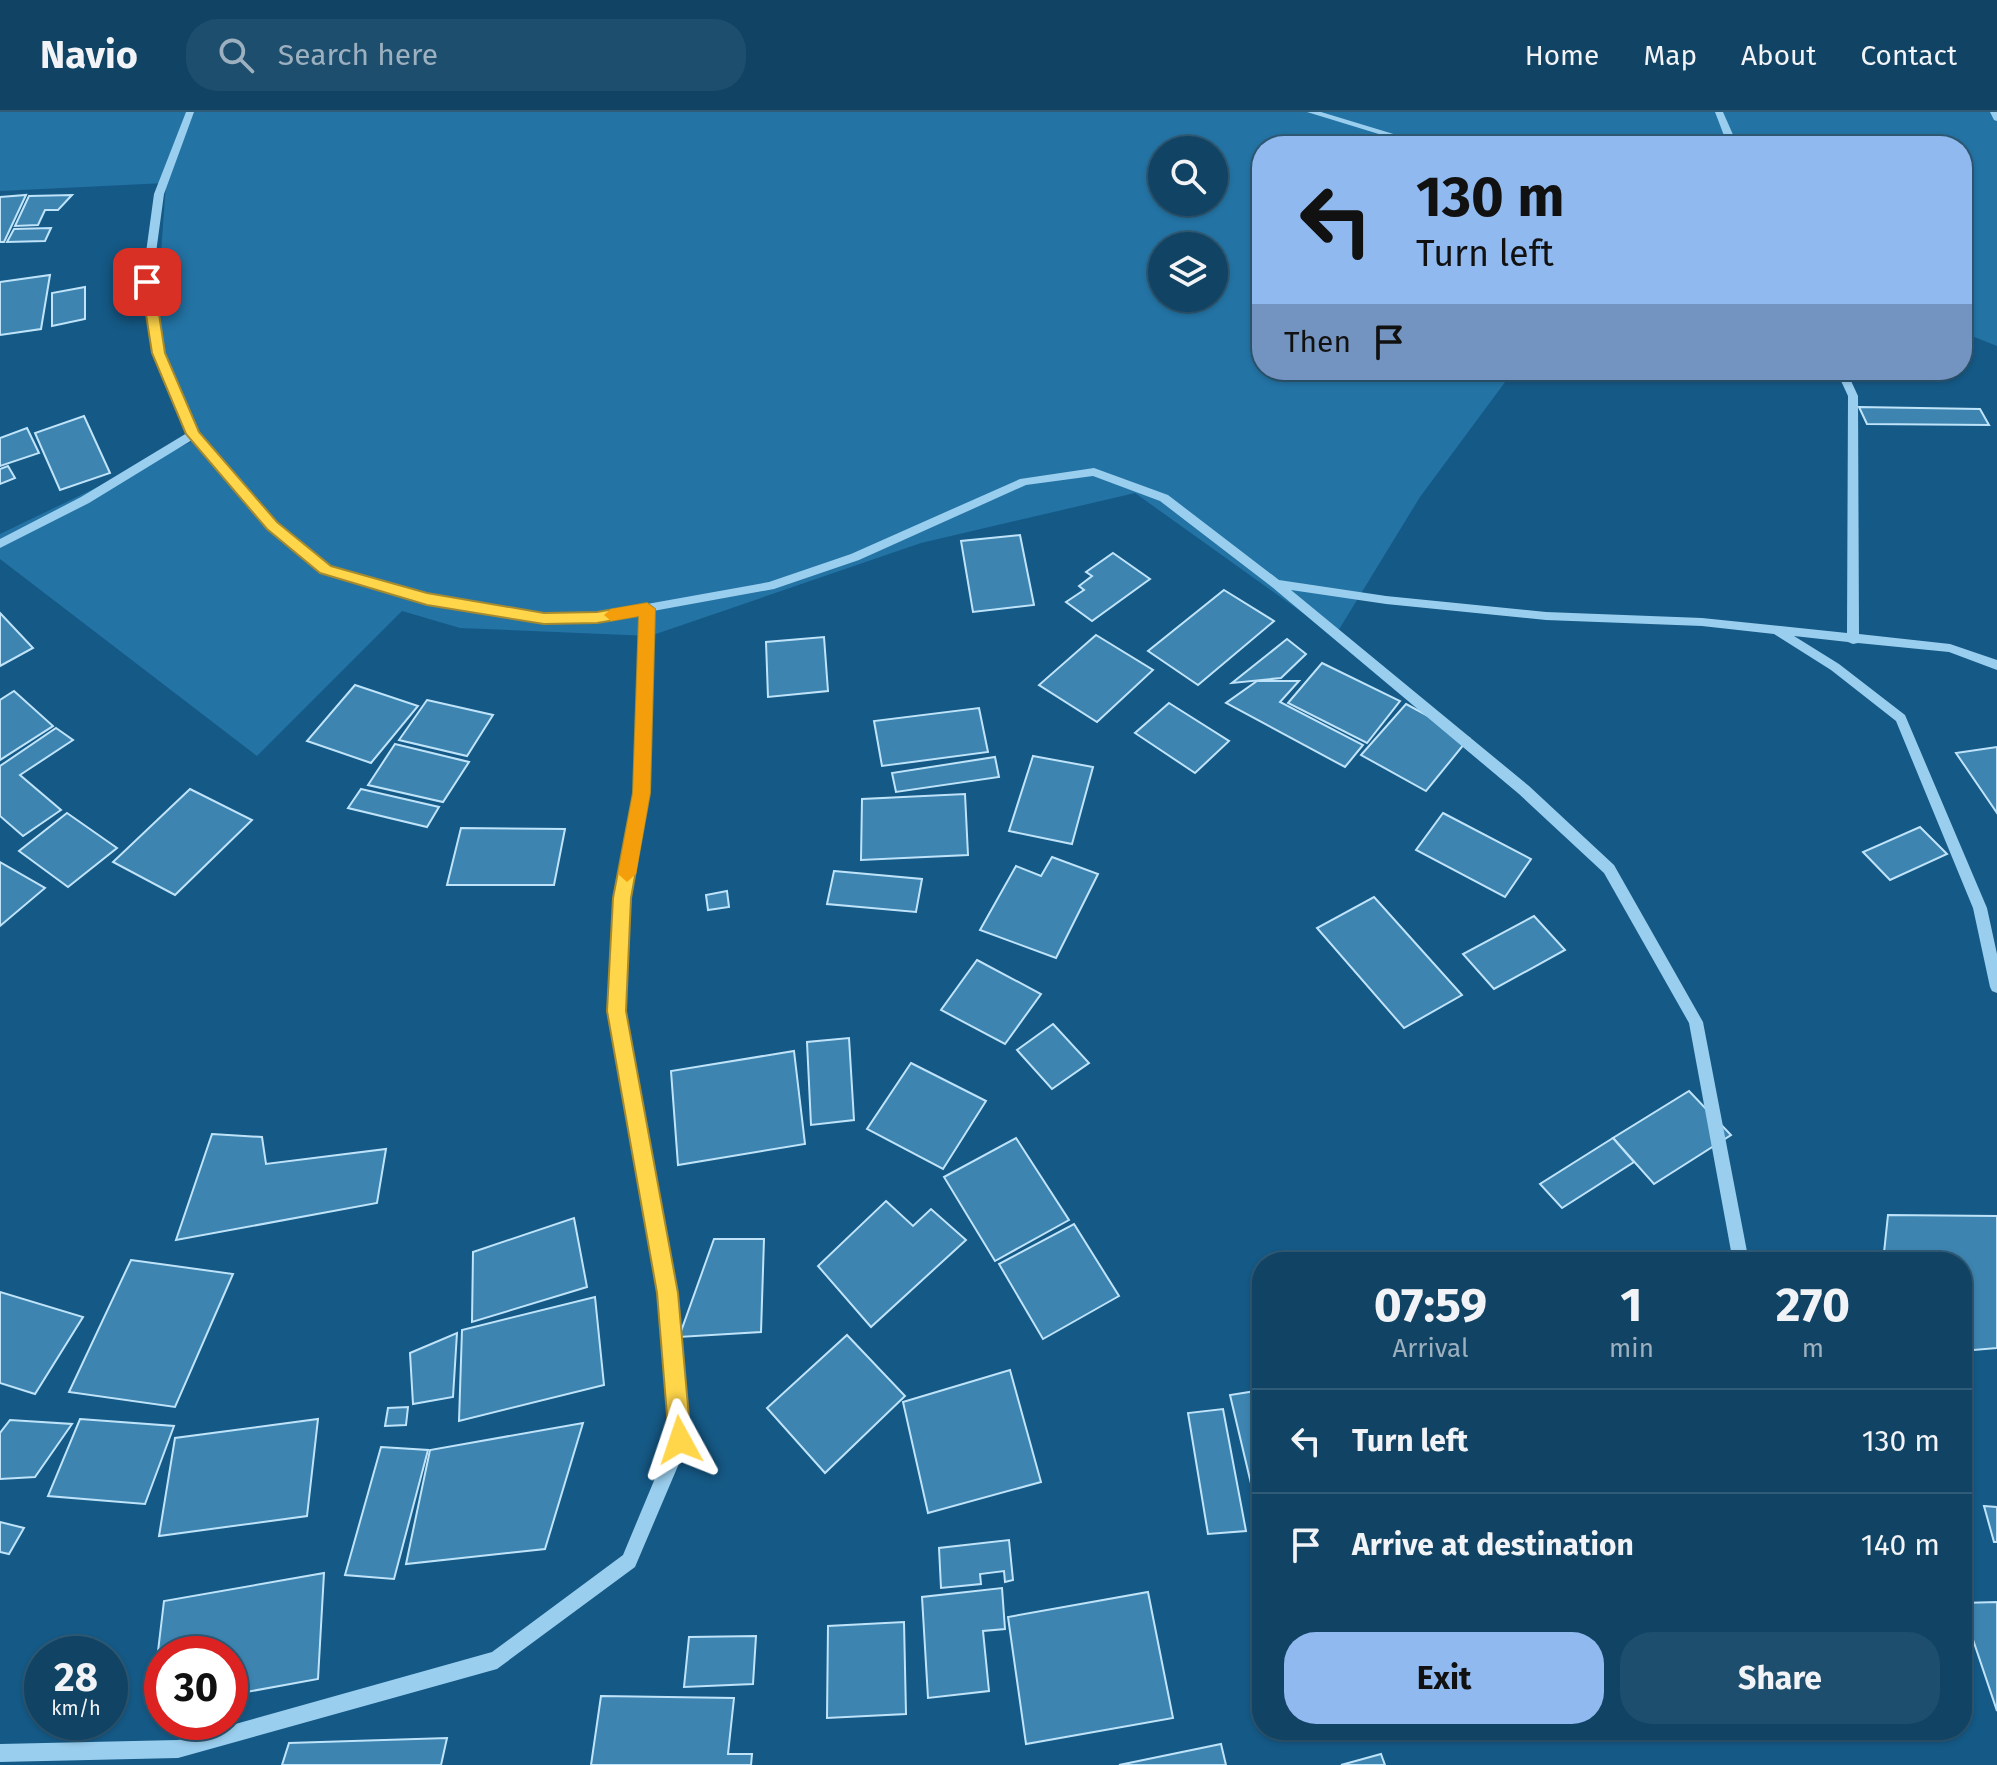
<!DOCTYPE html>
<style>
body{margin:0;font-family:"Fira Sans",sans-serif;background:#1e4e6d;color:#f1f3f6;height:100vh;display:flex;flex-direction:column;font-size:30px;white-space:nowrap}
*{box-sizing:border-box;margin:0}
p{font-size:26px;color:#9cb0bf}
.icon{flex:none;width:44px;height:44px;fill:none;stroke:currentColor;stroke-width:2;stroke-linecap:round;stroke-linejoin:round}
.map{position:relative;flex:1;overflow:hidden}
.drawer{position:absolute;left:1252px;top:1140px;width:720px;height:488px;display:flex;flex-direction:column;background:#104364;border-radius:32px;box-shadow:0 2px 6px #0004,0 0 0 2px #305c78}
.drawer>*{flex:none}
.banner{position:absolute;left:1252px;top:24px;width:720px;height:244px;border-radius:32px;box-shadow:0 2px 6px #0004,0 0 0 2px #305c78;background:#90b9f0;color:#111;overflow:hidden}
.buttons{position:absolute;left:1148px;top:24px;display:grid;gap:16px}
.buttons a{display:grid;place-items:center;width:80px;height:80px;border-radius:50%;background:#104364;box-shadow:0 2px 6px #0004,0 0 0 2px #305c78;font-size:40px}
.speed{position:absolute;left:24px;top:1524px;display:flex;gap:16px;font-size:40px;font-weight:700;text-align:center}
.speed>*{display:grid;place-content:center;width:104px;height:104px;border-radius:50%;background:#104364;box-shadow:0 2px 6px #0004,0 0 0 2px #305c78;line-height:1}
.speed small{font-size:20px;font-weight:400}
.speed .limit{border:12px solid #d22;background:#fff;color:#111}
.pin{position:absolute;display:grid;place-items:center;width:68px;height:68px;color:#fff;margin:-34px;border-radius:16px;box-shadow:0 4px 12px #0006}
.me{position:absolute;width:88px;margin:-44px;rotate:355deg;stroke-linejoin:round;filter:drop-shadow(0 0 6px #0008)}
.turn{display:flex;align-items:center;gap:28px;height:168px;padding:0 32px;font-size:36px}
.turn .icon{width:104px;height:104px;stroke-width:2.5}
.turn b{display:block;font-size:56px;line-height:68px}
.then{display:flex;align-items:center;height:76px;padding:0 32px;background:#0003;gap:16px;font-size:30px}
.eta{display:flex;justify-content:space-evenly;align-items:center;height:136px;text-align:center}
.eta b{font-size:48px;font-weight:700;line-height:56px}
.cta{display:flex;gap:16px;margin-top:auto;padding:16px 32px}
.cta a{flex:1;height:92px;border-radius:32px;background:#90b9f0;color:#111;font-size:32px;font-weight:700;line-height:92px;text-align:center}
.cta a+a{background:#1e4e6d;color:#f1f3f6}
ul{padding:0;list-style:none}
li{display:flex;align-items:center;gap:24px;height:104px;padding:0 32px;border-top:2px solid #305c78}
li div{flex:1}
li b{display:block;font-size:30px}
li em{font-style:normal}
header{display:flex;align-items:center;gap:48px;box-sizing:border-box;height:112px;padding:0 40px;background:#104364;border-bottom:2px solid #305c78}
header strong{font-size:38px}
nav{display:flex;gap:44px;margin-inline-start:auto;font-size:28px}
.search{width:560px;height:72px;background:#1e4e6d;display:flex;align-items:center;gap:20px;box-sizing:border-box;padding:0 28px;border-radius:32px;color:#9cb0bf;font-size:30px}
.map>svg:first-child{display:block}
.green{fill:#2373a4;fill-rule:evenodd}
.building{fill:#3d84b0;stroke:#bfe4fa;stroke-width:2}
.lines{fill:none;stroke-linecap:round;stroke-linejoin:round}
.minor{fill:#9aceee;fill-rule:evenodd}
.route{fill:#ffd54a;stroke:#a68a30;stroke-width:2}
.slow{fill:#f59e0b}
</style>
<header>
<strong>Navio</strong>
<div class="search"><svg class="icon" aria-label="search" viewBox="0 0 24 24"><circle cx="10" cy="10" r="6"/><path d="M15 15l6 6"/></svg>Search here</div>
<nav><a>Home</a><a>Map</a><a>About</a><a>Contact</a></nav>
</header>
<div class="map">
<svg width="1997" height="1653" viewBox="0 0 1997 1653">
<rect width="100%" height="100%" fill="#155986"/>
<!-- green -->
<path class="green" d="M0 0H1997V234L1962 220V34H1262V258H1514L1420 385 1335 524 1135 381 921 431 650 524 460 516 402 499 257 644 0 447V422L191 330 155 226 166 71 0 79ZM1162 38H1214V90H1162ZM1162 134H1214V186H1162Z"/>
<!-- building -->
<g class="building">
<polygon points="26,83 4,130 0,130 0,85"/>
<polygon points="72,83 58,98 45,98 38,113 15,114 29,84"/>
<polygon points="51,116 45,129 7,130 14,117"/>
<polygon points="50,163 41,217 0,223 0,170"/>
<polygon points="85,175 85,207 52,214 52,181"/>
<polygon points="1859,295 1980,297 1989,313 1867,312"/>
<polygon points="84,304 110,361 60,378 35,321"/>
<polygon points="27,316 39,341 0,354 0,326"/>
<polygon points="8,354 15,366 0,372 0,357"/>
<polygon points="1020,423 1034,493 973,500 961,429"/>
<polygon points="1113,441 1150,467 1092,509 1066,490 1084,478 1079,474 1092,464 1086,460"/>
<polygon points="1224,478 1274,509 1198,573 1148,539"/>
<polygon points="0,501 33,536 0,554"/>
<polygon points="1096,523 1153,558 1097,610 1039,573"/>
<polygon points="824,525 828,579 768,585 766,530"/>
<polygon points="1287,527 1306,542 1281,566 1232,571"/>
<polygon points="1322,551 1400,589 1367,631 1288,591"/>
<polygon points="1257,569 1299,569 1280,590 1363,633 1345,655 1226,591"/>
<polygon points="355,573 418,594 371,651 307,629"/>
<polygon points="14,579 53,614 0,648 0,588"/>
<polygon points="427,588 493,603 467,644 399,628"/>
<polygon points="1169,591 1229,629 1195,661 1135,621"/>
<polygon points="1406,592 1469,626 1426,679 1361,643"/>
<polygon points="979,596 988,640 882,654 874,609"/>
<polygon points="56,616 73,628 20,663 61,698 23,724 0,704 0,654"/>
<polygon points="395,632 469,650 443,690 368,673"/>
<polygon points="1997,635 1997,701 1956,641"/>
<polygon points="1033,644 1093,655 1072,732 1009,719"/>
<polygon points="995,645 999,665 896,680 892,661"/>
<polygon points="190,677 252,708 175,783 113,750"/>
<polygon points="361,677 439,695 427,715 348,696"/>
<polygon points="965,682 968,743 861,748 862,687"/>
<polygon points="67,701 117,736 68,775 19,739"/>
<polygon points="1443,701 1531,747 1505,785 1416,738"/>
<polygon points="1920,715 1947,742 1890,768 1863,740"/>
<polygon points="461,716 565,717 554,773 447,773"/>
<polygon points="1052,745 1098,762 1056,846 980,818 1016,754 1041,764"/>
<polygon points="0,750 45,776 0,814"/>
<polygon points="834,759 922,767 916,800 827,792"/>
<polygon points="727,779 729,795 708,798 706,783"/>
<polygon points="1374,785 1462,883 1404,916 1317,816"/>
<polygon points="1534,804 1565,838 1494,877 1463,842"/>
<polygon points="977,848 1041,882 1005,932 941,898"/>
<polygon points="1053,912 1089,951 1052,977 1017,938"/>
<polygon points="849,926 854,1008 811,1013 807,930"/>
<polygon points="794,939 805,1032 678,1053 671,959"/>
<polygon points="911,951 986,989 943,1057 867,1017"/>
<polygon points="1689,979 1731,1023 1654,1072 1613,1026"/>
<polygon points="212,1022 262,1025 266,1052 386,1037 377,1091 176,1128"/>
<polygon points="1016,1026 1069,1108 995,1149 944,1065"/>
<polygon points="1613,1026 1634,1050 1562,1096 1540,1072"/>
<polygon points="886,1089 913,1114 931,1097 966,1128 871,1215 818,1154"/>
<polygon points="1888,1103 1997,1104 1997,1236 1962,1239 1962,1150 1883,1150"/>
<polygon points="574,1106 587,1175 472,1210 473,1140"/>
<polygon points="1074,1112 1119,1184 1043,1227 999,1152"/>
<polygon points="714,1127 764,1127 761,1220 679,1225"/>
<polygon points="131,1148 233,1162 175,1295 69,1280"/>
<polygon points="0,1180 83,1205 35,1282 0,1271"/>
<polygon points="595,1185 604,1273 459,1309 462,1218"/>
<polygon points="457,1221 453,1285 413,1292 410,1241"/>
<polygon points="847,1223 905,1284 825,1361 767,1296"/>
<polygon points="1010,1258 1041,1370 928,1401 903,1290"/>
<polygon points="1262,1278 1262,1418 1230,1283"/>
<polygon points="408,1295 406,1313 385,1314 388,1296"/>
<polygon points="1223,1297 1246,1419 1208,1422 1188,1301"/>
<polygon points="80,1307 174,1314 145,1392 48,1384"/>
<polygon points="318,1307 307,1404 159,1424 175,1326"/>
<polygon points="10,1308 72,1312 35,1365 0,1367 0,1321"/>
<polygon points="583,1311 545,1437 406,1452 430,1338"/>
<polygon points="381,1335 428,1338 394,1467 345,1463"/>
<polygon points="1984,1394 1997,1395 1997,1430 1994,1430"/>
<polygon points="0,1410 24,1416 9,1442 0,1440"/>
<polygon points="1009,1428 1013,1468 1005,1470 1004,1459 980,1462 981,1472 941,1476 939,1436"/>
<polygon points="324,1461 318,1567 230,1583 230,1542 162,1542 162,1596 151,1598 164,1489"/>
<polygon points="1002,1476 1005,1517 983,1519 989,1579 928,1586 922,1485"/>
<polygon points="1148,1480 1173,1606 1026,1632 1008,1505"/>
<polygon points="1997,1490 1997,1599 1962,1495 1962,1491"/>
<polygon points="904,1510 906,1602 827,1606 828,1514"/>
<polygon points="756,1524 753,1572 684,1575 689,1525"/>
<polygon points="601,1584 734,1586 728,1642 752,1642 751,1653 591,1653"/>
<polygon points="447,1626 441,1653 282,1653 289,1631"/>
<polygon points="1221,1632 1226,1653 1119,1653"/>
<polygon points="1381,1642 1385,1653 1341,1653"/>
</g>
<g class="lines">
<!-- minor -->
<g class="minor">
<polygon points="186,0 194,0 164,82 152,170 164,241 198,321 276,411 330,455 427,483 544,502 597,501 769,470 851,442 1020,367 1094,356 1168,383 1279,468 1386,484 1546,500 1702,506 1847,521 1848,284 1836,258 1846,258 1858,284 1859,522 1950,532 1997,548 1997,558 1949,540 1858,531 1853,532 1848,530 1794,524 1839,552 1905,603 1987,796 1997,842 1997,881 1992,879 1990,875 1973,796 1896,609 1831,558 1774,522 1702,514 1546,508 1386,492 1291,478 1529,674 1614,753 1703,910 1749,1150 1733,1150 1689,911 1604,761 1519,682 1272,475 1160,389 1093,364 1026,373 859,448 774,477 653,499 649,681 629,786 623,899 676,1181 689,1328 635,1455 497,1557 178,1646 0,1650 0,1632 178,1628 492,1540 623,1443 671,1328 660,1181 609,899 615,786 635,681 641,501 597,509 544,510 427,491 322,461 268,417 192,328 89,391 0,436 0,427 81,385 187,321 154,241 142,170 154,82"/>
<polygon points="1307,0 1321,0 1433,34 1418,34"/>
<polygon points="1715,0 1723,0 1738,34 1728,34"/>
<polygon points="1990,0 1997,0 1997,9 1994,8"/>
</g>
</g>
<!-- route -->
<polygon class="route" points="147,166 154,170 165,241 199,320 277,410 331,454 427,481 544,501 597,500 647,491 655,497 650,681 631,786 626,899 678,1181 691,1328 688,1336 680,1339 673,1336 669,1328 657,1181 607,899 613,786 633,681 639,504 597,511 544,512 427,493 320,461 267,417 186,322 152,241 141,170"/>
<!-- slow -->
<polygon class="slow" points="647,491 655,497 650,681 636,762 627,770 618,762 633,681 639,504 611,509 604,503 611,497"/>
</svg>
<div class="buttons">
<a><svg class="icon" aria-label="search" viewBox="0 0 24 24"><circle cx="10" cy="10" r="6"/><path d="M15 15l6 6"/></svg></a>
<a><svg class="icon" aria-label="layers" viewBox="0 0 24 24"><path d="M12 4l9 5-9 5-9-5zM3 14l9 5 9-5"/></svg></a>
</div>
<div class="speed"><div>28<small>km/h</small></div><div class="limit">30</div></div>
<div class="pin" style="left:147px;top:170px;background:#d93025"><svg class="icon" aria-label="arrive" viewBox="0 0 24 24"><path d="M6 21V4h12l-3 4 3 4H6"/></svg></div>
<svg class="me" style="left:680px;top:1328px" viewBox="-20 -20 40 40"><path d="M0-17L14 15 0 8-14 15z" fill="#ffd54a" stroke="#fff" stroke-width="4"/></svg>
<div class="banner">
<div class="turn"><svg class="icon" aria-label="left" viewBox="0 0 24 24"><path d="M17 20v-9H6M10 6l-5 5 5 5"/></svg><div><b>130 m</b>Turn left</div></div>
<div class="then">Then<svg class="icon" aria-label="arrive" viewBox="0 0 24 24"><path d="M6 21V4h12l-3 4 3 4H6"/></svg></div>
</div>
<section class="drawer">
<div class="eta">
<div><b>07:59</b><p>Arrival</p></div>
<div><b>1</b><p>min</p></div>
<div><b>270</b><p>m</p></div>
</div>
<ul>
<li><svg class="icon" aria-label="left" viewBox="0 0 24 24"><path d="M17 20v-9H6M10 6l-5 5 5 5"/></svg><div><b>Turn left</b></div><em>130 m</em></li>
<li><svg class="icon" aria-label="arrive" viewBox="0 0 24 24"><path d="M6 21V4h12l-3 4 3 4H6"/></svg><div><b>Arrive at destination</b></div><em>140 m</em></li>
</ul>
<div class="cta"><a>Exit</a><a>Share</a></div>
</section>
</div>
